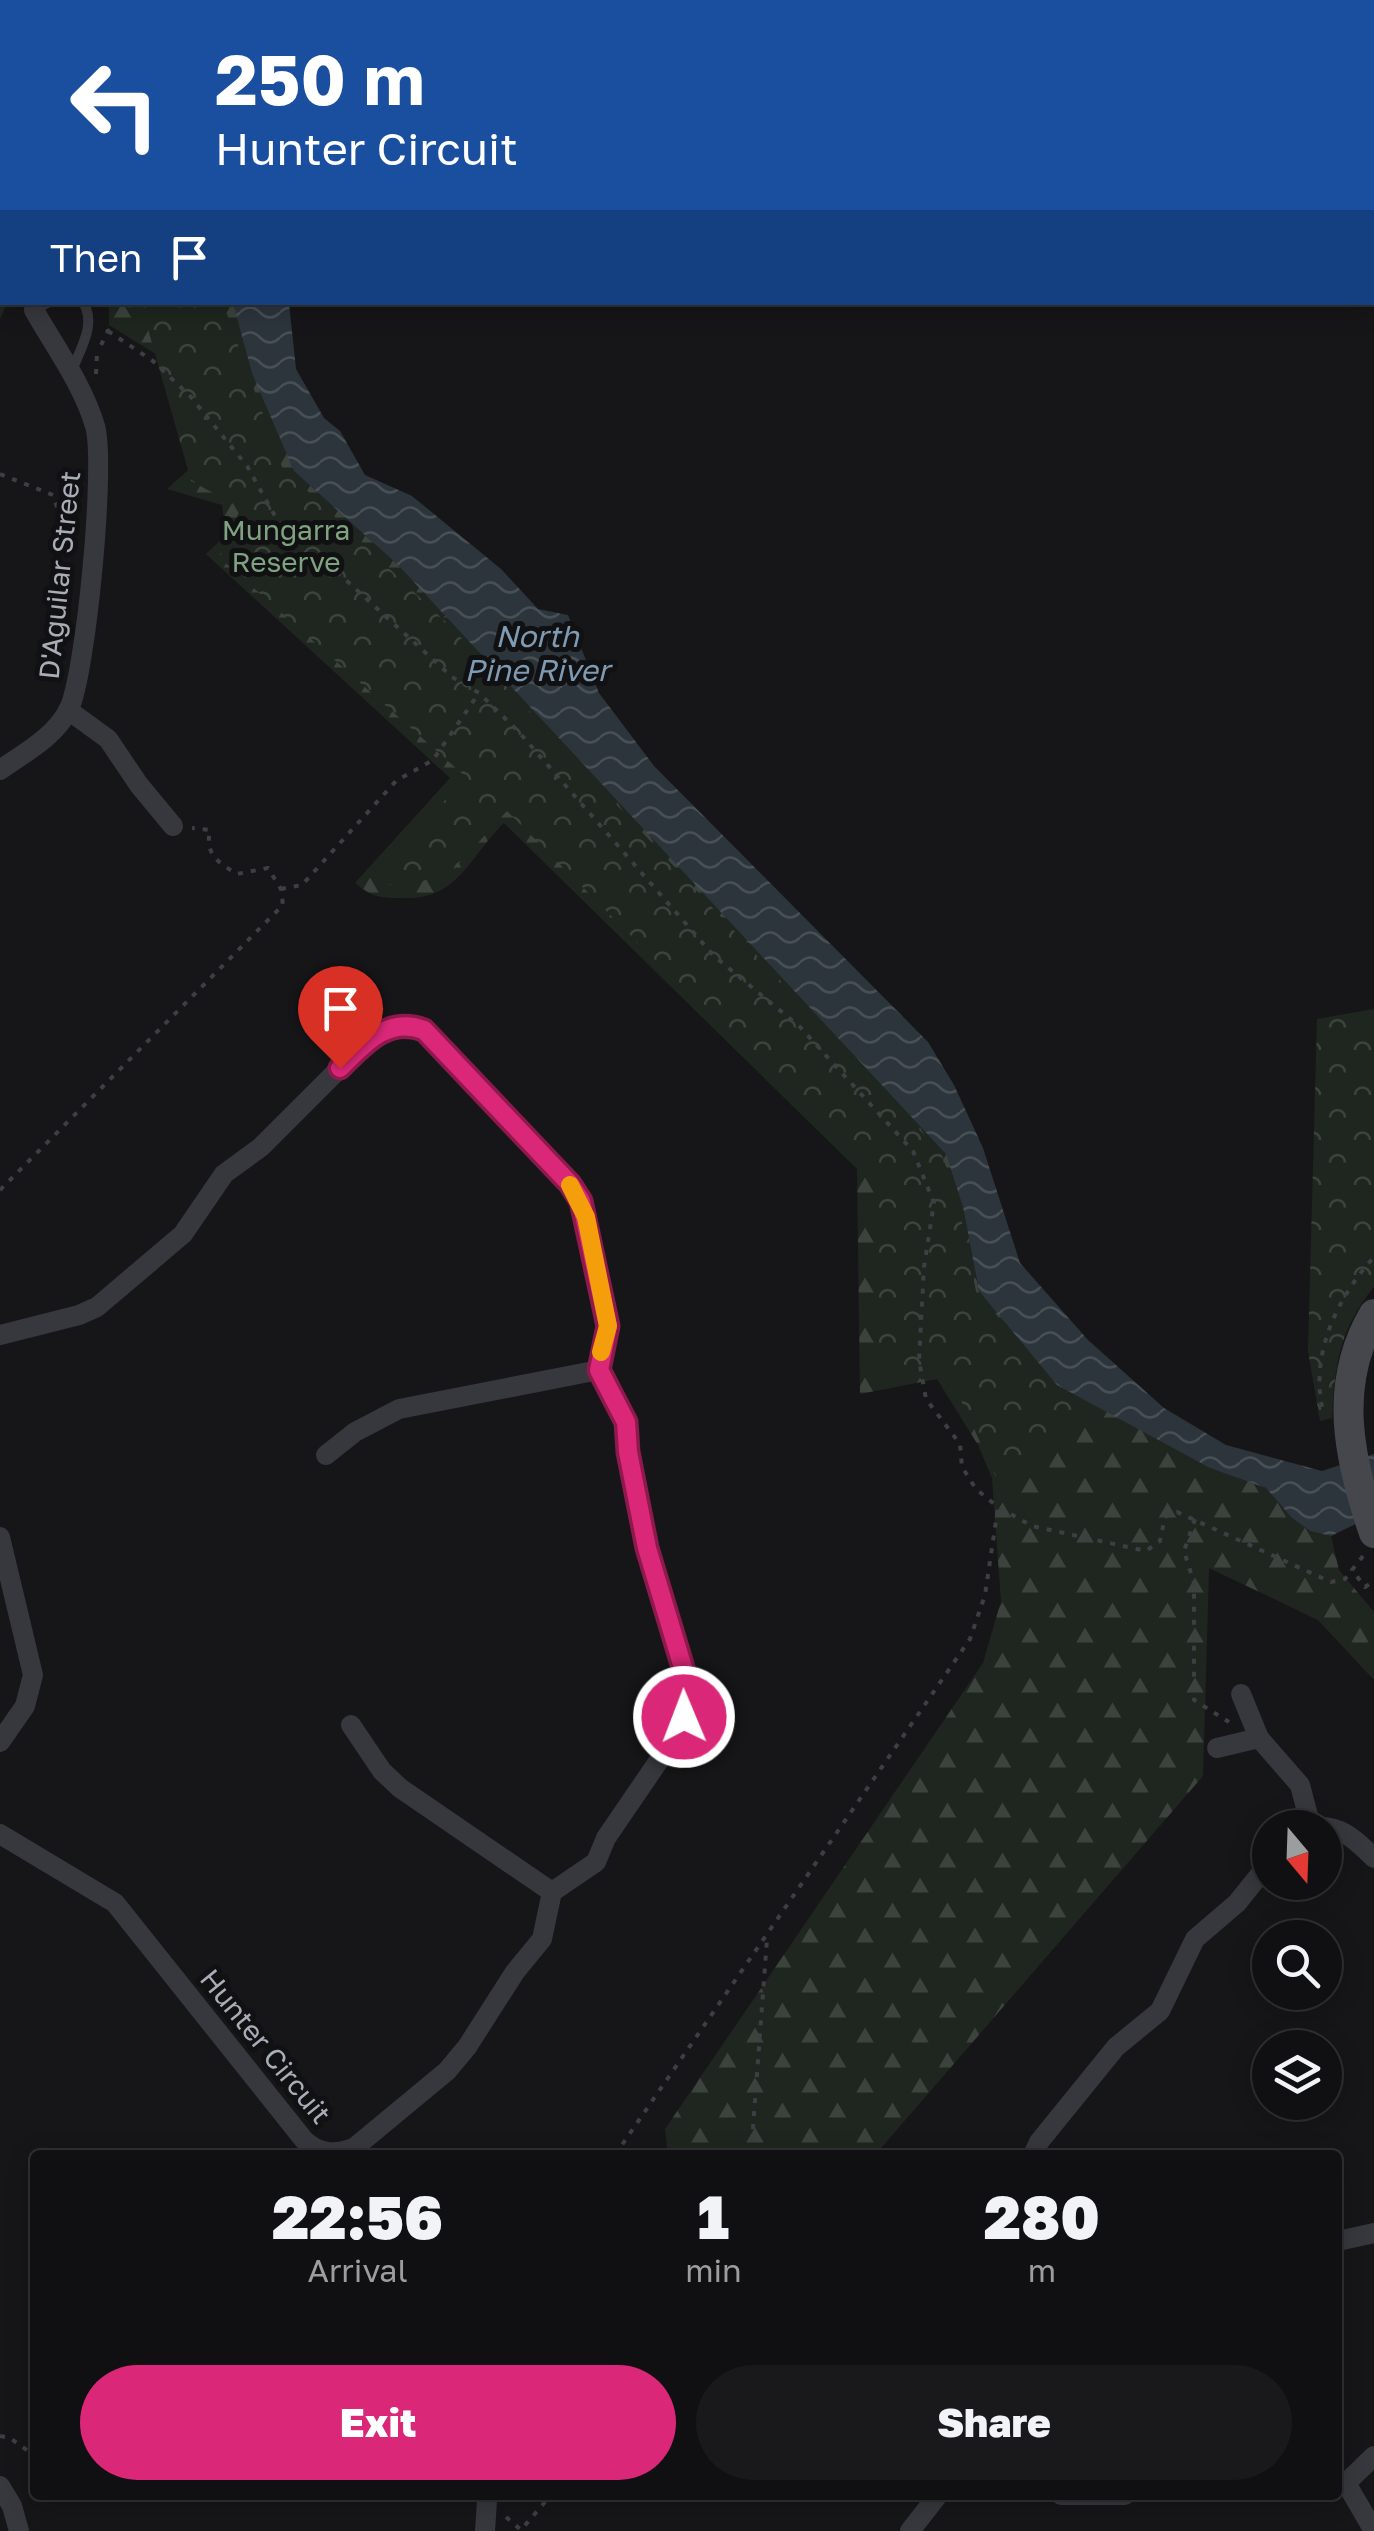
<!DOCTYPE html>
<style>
body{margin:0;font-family:"Golos Text",sans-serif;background:#19191b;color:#f1f3f6;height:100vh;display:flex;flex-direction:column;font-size:38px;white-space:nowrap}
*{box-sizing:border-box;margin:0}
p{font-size:32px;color:#9c9d9f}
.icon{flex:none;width:55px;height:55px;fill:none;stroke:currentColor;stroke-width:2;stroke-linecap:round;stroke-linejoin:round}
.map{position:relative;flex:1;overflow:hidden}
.details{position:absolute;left:30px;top:2150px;width:1312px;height:350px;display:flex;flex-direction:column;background:#101012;border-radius:10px;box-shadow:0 5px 25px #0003,0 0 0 2px #303032}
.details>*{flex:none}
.banner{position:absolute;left:0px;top:0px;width:1375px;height:305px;box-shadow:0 5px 25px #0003,0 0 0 2px #303032;background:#1a4fa0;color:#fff;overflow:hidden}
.needle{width:65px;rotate:161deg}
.tools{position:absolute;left:1252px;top:1810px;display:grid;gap:20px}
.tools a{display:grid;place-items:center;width:90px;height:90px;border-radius:50%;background:#101012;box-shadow:0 5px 25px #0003,0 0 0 2px #303032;font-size:50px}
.pin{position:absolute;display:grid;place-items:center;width:85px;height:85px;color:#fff;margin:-102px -42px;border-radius:50% 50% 50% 0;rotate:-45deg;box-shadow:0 0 10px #0007}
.pin .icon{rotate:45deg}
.me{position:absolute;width:110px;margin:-55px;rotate:359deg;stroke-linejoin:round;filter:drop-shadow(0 0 8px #0008)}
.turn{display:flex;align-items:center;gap:35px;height:210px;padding:0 50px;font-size:45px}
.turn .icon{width:130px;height:130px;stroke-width:2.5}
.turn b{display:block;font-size:70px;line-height:85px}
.then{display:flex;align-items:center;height:95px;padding:0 50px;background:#0003;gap:20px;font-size:38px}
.eta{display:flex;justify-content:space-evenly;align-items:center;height:170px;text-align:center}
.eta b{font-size:60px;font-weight:800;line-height:70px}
.cta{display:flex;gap:20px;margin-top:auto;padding:20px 50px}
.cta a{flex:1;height:115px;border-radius:60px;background:#db2777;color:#fff;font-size:40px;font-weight:800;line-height:115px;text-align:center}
.cta a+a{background:#19191b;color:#f1f3f6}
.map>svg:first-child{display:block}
.forest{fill:url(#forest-firs)}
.park{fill:url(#park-crowns)}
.water{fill:url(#water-waves)}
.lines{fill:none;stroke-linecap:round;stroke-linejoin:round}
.path{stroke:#3d3f44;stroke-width:4;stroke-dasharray:5 8;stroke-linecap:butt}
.lane{stroke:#37383d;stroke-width:10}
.street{stroke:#37383d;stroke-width:20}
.secondary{stroke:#45474d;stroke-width:30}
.route-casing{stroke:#8e194d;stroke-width:25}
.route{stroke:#db2777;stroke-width:18}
.slow{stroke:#f59e0b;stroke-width:18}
.labels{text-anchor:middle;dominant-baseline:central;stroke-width:10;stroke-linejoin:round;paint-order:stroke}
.park-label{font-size:28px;fill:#7fa381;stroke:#111113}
.street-label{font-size:28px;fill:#a8adb8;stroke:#111113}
.water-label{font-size:30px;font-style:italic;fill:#7f9bb3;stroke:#111113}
</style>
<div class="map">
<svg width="1374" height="2531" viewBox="0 0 1374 2531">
<defs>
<pattern id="forest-firs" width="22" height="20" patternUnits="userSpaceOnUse" patternTransform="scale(2.5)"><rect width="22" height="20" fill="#1e261f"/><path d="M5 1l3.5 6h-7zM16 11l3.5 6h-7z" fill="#3c433d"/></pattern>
<pattern id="park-crowns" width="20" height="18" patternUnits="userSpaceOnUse" patternTransform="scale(2.5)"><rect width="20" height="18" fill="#1e261f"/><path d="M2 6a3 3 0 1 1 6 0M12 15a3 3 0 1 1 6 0" fill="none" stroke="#3c433d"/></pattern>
<pattern id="water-waves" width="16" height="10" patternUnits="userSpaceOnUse" patternTransform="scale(2.5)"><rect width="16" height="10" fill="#2c353c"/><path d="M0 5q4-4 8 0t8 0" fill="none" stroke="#485056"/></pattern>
</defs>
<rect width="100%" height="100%" fill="#161618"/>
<!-- forest -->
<path class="forest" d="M109 303H233L294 471 398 565 947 1154 963 1207 979 1292 1210 1468 1266 1488 1292 1518 1310 1531 1331 1536 1339 1570 1374 1612V1680L1318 1620 1209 1568 1203 1776 875 2155H668L665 2129 983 1663 1001 1601 992 1478 978 1445 937 1379 860 1394 857 1169 504 823C466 860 459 901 399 898 378 898 371 896 355 883L450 778 206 554 226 535 222 505 167 489 235 428 157 355 109 325Z"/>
<!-- park -->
<g class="park">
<polygon points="0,0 126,2 2,2 2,302 7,303 0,319"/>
<polygon points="123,303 223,303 282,467 450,626 941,1153 956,1193 977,1296 1096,1413 1003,1492 947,1370 875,1379 876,1182 507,811 454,869 402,889 369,877 467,778 219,557 241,508 191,481 148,329"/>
<path d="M1374 1009V1287C1339 1329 1335 1365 1332 1418L1320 1421 1308 1351 1317 1019Z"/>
</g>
<!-- water -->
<polygon class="water" points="233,303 289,303 296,369 324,418 340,431 365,475 412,496 501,569 538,609 568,615 599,693 654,766 928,1042 954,1085 983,1148 1020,1263 1088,1340 1164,1408 1226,1445 1322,1471 1374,1454 1374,1515 1331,1536 1310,1531 1292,1518 1266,1488 1210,1468 1057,1385 979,1291 963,1207 946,1154 398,565 294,471 252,373"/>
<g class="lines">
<!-- path -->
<g class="path">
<polyline points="0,237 2,240"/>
<polyline points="108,331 153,361 190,396 247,466 285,534 304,553 336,571 452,677 479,693 518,731 714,956 800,1027 913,1151 934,1203 924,1267 919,1360 926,1399 960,1444 962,1467 976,1489 998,1507 1032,1526 1146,1551 1160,1541 1165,1517 1177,1512 1331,1582 1345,1579 1352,1570"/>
<polyline points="101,345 108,331 105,322"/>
<polyline points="96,374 97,353"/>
<polyline points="0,474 53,495 68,539 74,540"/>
<polyline points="281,889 302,885 396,781 433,760 479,693"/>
<path d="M0 1190 283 905 281 889 268 868 237 874C217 862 205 854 210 830L192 828"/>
<path d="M1322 1407C1311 1351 1338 1297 1374 1257"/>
<polyline points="1195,1519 1184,1551 1194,1583 1194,1700 1229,1722"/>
<polyline points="1363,1556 1352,1570 1365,1587 1374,1581"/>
<polyline points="615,2155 970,1639 985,1595 998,1507"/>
<polyline points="751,2155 767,1939"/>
<polyline points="0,2436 10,2438 35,2456"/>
<polyline points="506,2517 521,2530 551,2495"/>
</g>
<!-- lane -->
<g class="lane">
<polyline points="0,267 2,270"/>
<polyline points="32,308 34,310 49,302"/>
<path d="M72 371C80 349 97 324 83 302"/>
</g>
<!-- street -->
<g class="street">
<polyline points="68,710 108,739 139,785 173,826"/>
<path d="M0 770C24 753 55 737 69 709 86 673 106 464 95 426 83 385 55 347 34 310"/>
<path d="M0 1335 79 1315 97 1307 183 1234 224 1174 261 1147 366 1042 390 1027 414 1026 424 1030 570 1185 581 1201 608 1326 599 1370 626 1422 628 1452 647 1548 685 1671 688 1703 677 1734 606 1838 596 1862 552 1892 542 1939 515 1972 467 2047 447 2071 354 2148C335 2155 319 2154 304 2140L115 1903 0 1834"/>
<polyline points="326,1455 355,1432 399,1409 599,1370"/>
<polyline points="0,1537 33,1675 25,1706 0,1742"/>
<polyline points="351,1725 382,1771 400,1788 552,1892"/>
<polyline points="1259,1738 1300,1785 1311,1827"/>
<polyline points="1217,1748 1259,1738 1241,1694"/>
<path d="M1310 1828C1339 1823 1355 1839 1374 1858"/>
<polyline points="1033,2155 1039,2142 1116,2047 1160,2011 1195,1939 1237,1903 1270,1862"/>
<polyline points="1338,2241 1374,2233"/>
<polyline points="0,2486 12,2506 19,2531"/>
<polyline points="1061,2495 1125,2495"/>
<polyline points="485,2531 487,2501"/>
<polyline points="910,2531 938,2495"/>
<polyline points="1374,2531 1346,2483 1374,2456"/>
</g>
<!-- secondary -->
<path class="secondary" d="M1374 1314C1332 1385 1349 1460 1374 1533"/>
</g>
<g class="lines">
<!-- route casing -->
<g class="route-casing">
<path id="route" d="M340 1068C363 1045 387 1016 424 1030L570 1184 581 1201 608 1326 599 1370 626 1422 628 1452 647 1548 684 1671 688 1703 684 1717"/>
</g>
<!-- route -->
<use href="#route" class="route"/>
<!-- slow -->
<polyline class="slow" points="570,1185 586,1217 606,1316 608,1326 601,1352"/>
</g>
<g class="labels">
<!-- park labels -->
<g class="park-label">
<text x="286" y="529">Mungarra<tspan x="286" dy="32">Reserve</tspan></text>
</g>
<!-- street labels -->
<g class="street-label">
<text transform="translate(59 575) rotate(-84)">D'Aguilar Street</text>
<text transform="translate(266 2046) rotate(51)">Hunter Circuit</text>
</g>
<!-- water labels -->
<g class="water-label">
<text x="537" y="636">North<tspan x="537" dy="34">Pine River</tspan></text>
</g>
</g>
</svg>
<div class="tools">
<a><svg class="needle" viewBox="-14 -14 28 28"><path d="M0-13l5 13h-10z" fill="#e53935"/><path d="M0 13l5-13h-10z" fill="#9c9d9f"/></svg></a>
<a><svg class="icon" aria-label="search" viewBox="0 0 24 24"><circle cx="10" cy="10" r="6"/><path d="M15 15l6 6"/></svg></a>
<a><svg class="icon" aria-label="layers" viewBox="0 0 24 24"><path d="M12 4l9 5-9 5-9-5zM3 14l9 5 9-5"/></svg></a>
</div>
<div class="pin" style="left:340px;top:1068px;background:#d93025"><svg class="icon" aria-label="arrive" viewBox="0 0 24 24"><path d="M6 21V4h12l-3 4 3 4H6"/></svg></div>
<svg class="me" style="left:684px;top:1717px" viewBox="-20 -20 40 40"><circle r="17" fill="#db2777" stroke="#fff" stroke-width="3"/><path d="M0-11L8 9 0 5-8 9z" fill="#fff"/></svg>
<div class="banner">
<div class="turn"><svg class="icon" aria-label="left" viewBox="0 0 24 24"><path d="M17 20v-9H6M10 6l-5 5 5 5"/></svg><div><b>250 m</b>Hunter Circuit</div></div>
<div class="then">Then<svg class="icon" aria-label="arrive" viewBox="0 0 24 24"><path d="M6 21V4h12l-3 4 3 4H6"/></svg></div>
</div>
<section class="details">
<div class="eta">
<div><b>22:56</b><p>Arrival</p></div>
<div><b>1</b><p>min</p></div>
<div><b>280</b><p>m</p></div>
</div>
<div class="cta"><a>Exit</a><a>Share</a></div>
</section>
</div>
